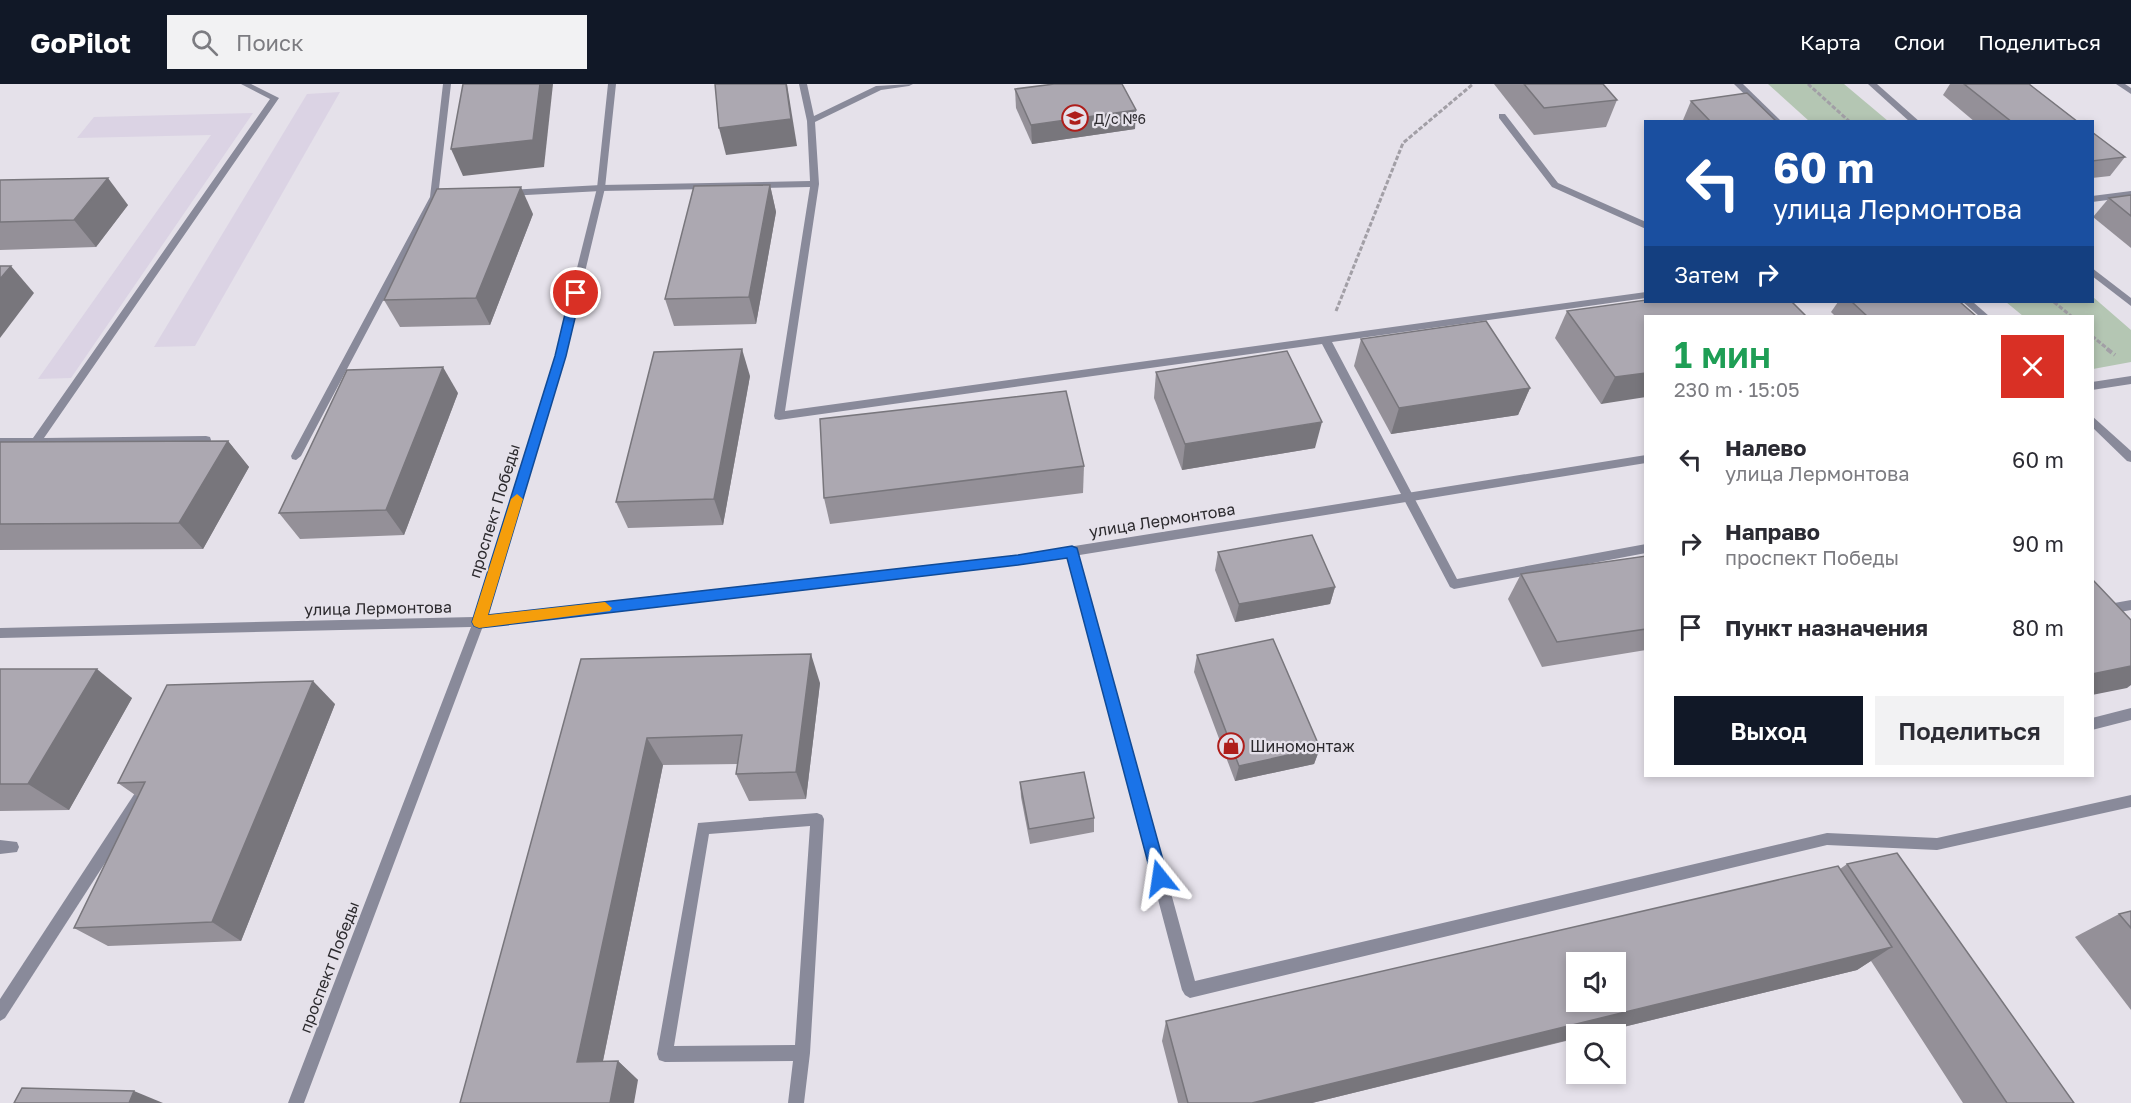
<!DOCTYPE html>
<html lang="ru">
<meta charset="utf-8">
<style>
body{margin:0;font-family:"Golos Text",sans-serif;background:#f2f2f3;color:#2b2b33;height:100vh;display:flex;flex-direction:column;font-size:22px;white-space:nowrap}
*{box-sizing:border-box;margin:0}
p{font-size:20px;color:#7c7c81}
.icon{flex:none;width:33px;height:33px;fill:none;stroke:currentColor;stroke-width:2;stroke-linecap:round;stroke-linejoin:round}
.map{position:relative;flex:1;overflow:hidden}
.sheet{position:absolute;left:1644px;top:231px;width:450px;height:462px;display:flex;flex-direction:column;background:#fff;border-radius:0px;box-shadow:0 3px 9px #0003}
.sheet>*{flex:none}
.guide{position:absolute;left:1644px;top:36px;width:450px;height:183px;border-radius:0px;box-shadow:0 3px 9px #0003;background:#1a4fa0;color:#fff;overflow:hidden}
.controls{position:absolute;left:1566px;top:868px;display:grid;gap:12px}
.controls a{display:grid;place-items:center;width:60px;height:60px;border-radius:0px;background:#fff;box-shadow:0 3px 9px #0003;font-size:30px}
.pin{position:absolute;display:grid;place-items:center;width:51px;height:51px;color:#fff;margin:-26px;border:3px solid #fff;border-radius:50%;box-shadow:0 2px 6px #0007}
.me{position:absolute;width:66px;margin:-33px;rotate:345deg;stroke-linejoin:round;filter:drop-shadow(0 0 4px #0008)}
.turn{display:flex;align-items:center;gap:21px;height:126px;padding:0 30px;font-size:27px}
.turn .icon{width:78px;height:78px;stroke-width:2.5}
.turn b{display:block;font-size:42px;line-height:51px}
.then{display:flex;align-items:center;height:57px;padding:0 30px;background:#0003;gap:12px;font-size:22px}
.round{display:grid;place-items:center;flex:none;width:63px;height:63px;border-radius:0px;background:#f2f2f3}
.head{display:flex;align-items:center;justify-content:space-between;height:102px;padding:0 30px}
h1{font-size:36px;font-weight:600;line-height:45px;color:#1e9e55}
.primary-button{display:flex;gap:12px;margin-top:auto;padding:12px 30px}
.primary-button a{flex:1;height:69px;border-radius:0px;background:#111827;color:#fff;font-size:24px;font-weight:600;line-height:69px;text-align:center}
.primary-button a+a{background:#f2f2f3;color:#2b2b33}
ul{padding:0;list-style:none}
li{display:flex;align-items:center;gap:18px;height:84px;padding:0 30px}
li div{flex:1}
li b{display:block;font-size:22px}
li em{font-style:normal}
header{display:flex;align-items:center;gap:36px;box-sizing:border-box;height:84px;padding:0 30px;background:#111827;color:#fff}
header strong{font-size:28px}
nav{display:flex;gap:33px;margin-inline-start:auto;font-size:21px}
.search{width:420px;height:54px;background:#f2f2f3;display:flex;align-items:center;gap:15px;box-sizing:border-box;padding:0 21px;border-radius:0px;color:#7c7c81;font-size:22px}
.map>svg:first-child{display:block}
.built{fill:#dbd3e4}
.green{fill:#b4c6b3}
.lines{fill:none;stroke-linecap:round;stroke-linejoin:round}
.path-far1{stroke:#a29fa6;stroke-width:3;stroke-dasharray:4.5 2;stroke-linecap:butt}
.path{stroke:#a29fa6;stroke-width:4;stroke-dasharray:6 3;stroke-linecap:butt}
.service{fill:#898a9a;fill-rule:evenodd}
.minor{fill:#898a9a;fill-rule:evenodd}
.tertiary{fill:#898a9a;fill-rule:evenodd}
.wall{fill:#949098}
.shaded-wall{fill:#78767c}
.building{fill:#aca8b1;stroke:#78767c;stroke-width:1.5;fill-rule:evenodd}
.route{fill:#1a73e8;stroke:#114b97;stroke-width:1.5}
.slow{fill:#f59e0b}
.labels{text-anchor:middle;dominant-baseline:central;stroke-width:4.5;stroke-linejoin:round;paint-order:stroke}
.far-poi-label{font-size:14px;fill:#2c2a2e;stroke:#e5e1ea;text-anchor:start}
.street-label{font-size:16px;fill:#2c2a2e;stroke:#e5e1ea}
.poi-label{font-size:16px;fill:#2c2a2e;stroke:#e5e1ea;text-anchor:start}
</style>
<header>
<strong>GoPilot</strong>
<div class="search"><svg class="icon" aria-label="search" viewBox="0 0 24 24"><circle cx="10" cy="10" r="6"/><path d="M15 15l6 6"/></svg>Поиск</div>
<nav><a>Карта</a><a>Слои</a><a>Поделиться</a></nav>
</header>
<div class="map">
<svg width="2131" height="1019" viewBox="0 0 2131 1019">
<rect width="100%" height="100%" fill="#e5e1ea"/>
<!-- built -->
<g class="built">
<polygon points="340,8 195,262 154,263 307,10"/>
<polygon points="253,29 71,294 38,295 211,51 77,54 94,33"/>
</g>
<!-- green -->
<g class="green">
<polygon points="1768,0 1844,0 1888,37 1809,37"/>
<polygon points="2093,213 2131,246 2131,278 2093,285 2092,232 2023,232 2006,218 2092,218"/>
</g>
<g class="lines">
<!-- path-far1 -->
<g class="path-far1">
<polyline points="1808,0 1850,38"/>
<polyline points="2054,218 2071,232"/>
<polyline points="1336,227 1403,59 1473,0"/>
<polyline points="2092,252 2109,266"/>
</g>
<!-- path -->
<polyline class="path" points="2107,265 2115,271"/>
<!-- service -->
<g class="service">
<polygon points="241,0 251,0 279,14 44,354 206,352 210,353 211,356 210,359 0,362 0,354 33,354 270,15"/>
<polygon points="443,0 451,0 438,113 301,372 296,376 292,375 291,372 430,113"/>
<polygon points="799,0 807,0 814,32 876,2 913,0 909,2 881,6 815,38 819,100 785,327 1646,208 1646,214 1332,258 1457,495 1646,460 1646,469 1454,505 1450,503 1322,260 779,336 775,335 774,332 810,103 601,107 507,112 503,109 507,106 601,101 810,97 807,37"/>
<polygon points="2116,0 2125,0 2131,4 2131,10"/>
<polygon points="1499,30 1505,30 1558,99 1646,138 1646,145 1552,103 1499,34"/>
<polygon points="2131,107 2131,113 2092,118 2092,112"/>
<polygon points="1072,463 1078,468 1195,897 1827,749 1937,754 2131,711 2131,723 1937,766 1827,761 1190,914 1185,911 1182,906 1066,468"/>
<polygon points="2131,516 2131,526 2092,533 2092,523"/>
<polygon points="2131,624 2131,636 2092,646 2092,634"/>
<polygon points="140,707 145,709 147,713 145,717 5,934 0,937 0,915 135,709"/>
<path d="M817 729 822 731 824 735 810 969 804 1019H788L793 977 665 978 659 976 657 970 698 739ZM810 742 795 961 674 962 709 750Z"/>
<polygon points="0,756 17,758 19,763 17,768 0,770"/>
</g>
<!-- minor -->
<polygon class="minor" points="608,0 616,0 605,104 565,272 487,532 1018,471 1646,371 1646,379 1018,481 483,542 304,1019 288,1019 471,543 0,554 0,544 474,533 555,272 597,104"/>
<!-- tertiary -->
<g class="tertiary">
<polygon points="1734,0 1743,0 1782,38 1773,38"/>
<polygon points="1868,0 1877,0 1920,38 1910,38"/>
<polygon points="2092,184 2131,214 2131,222 2092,192"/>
<polygon points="1963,218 1973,218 1989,232 1979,232"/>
<polygon points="2131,292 2131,300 2092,306 2092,298"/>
<polygon points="2092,332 2131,367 2131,378 2127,377 2092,343"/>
</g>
</g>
<!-- wall -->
<g class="wall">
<polygon points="1494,0 1603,0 1617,16 1606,43 1534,51"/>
<polygon points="1950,0 2029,0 2078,38 1975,38 1943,11"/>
<polygon points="1015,5 1135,45 1032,60 1016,24"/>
<polygon points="1691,17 1777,38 1684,38 1683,36"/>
<polygon points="2092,48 2125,73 2110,92 2092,94"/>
<polygon points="0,96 128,121 96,163 0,166"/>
<polygon points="770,101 776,128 756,240 674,242 665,215"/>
<polygon points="2131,111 2131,164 2093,133 2109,114"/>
<polygon points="533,130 490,241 400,243 384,216"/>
<polygon points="1838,218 1960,218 1976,232 1835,232 1831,228"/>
<polygon points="1567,227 1806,232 1601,320 1555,254"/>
<polygon points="1361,255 1530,304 1518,331 1391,350 1354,282"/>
<polygon points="1156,288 1315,364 1182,386 1154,314"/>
<polygon points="750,292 723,441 628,444 616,418"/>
<polygon points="458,309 404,451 300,455 279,429"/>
<polygon points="228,357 249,383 203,465 0,466 0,358"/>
<polygon points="1084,382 1083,409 830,440 824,414"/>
<polygon points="1218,468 1335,503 1330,520 1235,538 1215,486"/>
<polygon points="1646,472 1646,566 1542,583 1508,515 1521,490"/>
<polygon points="1197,571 1320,664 1314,680 1235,697 1194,588"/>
<polygon points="581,575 820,599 806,715 749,717 736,690 738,680 663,681 603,977 618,977 638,996 460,1019"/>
<polygon points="0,585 132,614 69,726 0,727"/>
<polygon points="335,620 241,857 108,862 74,844 138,713 118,699"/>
<polygon points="1020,698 1094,734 1094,748 1030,760 1021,713"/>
<polygon points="1847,780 2074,1019 1963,1019 1871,877 1857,886 1312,1019 1178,1019 1162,957 1166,937 1840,785"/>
<polygon points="2131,827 2131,926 2075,853 2119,830"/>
</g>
<!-- shaded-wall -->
<g class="shaded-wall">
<polygon points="540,0 553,0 544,83 463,92 451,65"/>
<polygon points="786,0 787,0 797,62 726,71 719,44"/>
<polygon points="1136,26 1135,45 1032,60 1031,41"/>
<polygon points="108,94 128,121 96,163 74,136"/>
<polygon points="770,101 776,128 756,240 749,213"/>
<polygon points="521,103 533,130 490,241 476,214"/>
<polygon points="11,182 34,209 0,254 0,195"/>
<polygon points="742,265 750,292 723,441 714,415"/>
<polygon points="443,283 458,309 404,451 386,426"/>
<polygon points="1646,289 1646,313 1601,320 1615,293"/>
<polygon points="1530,304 1518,331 1391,350 1399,324"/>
<polygon points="1322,338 1315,364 1182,386 1185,360"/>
<polygon points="228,357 249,383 203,465 179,439"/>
<polygon points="1335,503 1330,520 1235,538 1239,520"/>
<polygon points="811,570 820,599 806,715 796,688"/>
<polygon points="2131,582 2131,601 2127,604 2092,611 2092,590"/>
<polygon points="97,585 132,614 69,726 28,700"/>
<polygon points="313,597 335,620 241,857 212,838"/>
<polygon points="647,654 663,681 599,996 577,978"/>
<polygon points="1320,664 1314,680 1235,697 1239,682"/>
<polygon points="1892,863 1857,886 1590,951 1576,951 1576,954 1312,1019 1252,1019"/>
<polygon points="618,977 638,996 634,1019 610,1019"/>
<polygon points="134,1007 163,1019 129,1019"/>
</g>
<!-- building -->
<g class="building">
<polygon points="463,0 540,0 533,56 451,65"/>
<polygon points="715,0 786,0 791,35 719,44"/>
<polygon points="1054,0 1122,0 1136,26 1031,41 1015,5"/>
<polygon points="1524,0 1603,0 1617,16 1544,24"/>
<polygon points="1964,0 2029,0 2078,38 2012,38"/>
<polygon points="1747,9 1777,38 1711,38 1691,17"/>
<polygon points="2092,48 2125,73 2092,77"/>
<polygon points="108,94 74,136 0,138 0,96"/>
<polygon points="770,101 749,213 665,215 694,102"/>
<polygon points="521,103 476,214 384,216 437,105"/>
<polygon points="2131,111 2131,132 2109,114"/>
<polygon points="0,182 11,182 0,195"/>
<polygon points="1646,216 1646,218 1792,218 1806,232 1646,232 1646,289 1615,293 1567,227"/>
<polygon points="1852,218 1960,218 1976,232 1867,232"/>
<polygon points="1486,237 1530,304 1399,324 1361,255"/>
<polygon points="742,265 714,415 616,418 654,268"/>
<polygon points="1287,267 1322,338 1185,360 1156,288"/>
<polygon points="443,283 386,426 279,429 347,286"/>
<polygon points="1066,307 1084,382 824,414 820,335"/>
<polygon points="228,357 179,439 0,440 0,358"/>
<polygon points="1312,451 1335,503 1239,520 1218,468"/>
<polygon points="1646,472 1646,545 1557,558 1521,490"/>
<polygon points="2092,495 2131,536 2131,582 2092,590"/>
<polygon points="1273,555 1320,664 1239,682 1197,571"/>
<polygon points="811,570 796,688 736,690 742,651 647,654 577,978 618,977 610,1019 460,1019 581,575"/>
<polygon points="0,585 97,585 28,700 0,700"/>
<polygon points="313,597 212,838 74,844 145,698 118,699 167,601"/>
<polygon points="1084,688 1094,734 1029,745 1020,698"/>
<polygon points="1897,769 2074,1019 2007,1019 1847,780"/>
<path d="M1838 782 1892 863 1252 1019H1188L1166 937ZM1576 879H1616V918H1576Z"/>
<polygon points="2131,827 2131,844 2119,830"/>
<polygon points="22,1004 134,1007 129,1019 14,1019"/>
</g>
<!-- route -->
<polygon class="route" points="576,206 581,209 566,272 488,531 1018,471 1072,462 1077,464 1168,794 1166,799 1160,801 1154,799 1152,794 1067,474 1018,481 479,544 474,542 472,538 555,272 570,209"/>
<!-- slow -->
<polygon class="slow" points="517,410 523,415 488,531 605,518 612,524 610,527 479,544 474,542 472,538 511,415"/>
<!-- icons -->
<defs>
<g id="school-ring" transform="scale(1.35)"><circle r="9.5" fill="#e5e1ea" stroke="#ae1e1b" stroke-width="1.5"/><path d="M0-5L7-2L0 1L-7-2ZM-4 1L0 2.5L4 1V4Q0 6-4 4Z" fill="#ae1e1b"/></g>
<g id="shop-ring" transform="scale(1.35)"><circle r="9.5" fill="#e5e1ea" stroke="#ae1e1b" stroke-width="1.5"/><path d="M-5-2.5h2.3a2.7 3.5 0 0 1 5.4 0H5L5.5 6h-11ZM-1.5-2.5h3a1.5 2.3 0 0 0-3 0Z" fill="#ae1e1b"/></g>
</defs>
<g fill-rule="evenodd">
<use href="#school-ring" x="1075" y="34"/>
<use href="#shop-ring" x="1231" y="662"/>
</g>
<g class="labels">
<!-- far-poi labels -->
<g class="far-poi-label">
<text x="1094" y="34">Д/с №6</text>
</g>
<!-- street labels -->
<g class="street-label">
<text transform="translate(494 427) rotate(-73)">проспект Победы</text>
<text transform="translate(1162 436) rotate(-9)">улица Лермонтова</text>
<text transform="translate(378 524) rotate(-1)">улица Лермонтова</text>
<text transform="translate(329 883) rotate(-69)">проспект Победы</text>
</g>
<!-- poi labels -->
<g class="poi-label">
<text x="1250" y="662">Шиномонтаж</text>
</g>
</g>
</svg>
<div class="controls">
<a><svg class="icon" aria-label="sound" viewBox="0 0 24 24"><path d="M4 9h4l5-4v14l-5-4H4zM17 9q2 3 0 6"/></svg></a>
<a><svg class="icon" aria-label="search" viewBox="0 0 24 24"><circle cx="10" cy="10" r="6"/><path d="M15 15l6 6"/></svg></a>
</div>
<div class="pin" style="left:576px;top:209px;background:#d93025"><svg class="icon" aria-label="arrive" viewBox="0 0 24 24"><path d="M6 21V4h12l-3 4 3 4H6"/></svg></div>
<svg class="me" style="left:1160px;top:794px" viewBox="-20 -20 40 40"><path d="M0-17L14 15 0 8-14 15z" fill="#1a73e8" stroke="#fff" stroke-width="4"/></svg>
<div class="guide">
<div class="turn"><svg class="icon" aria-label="left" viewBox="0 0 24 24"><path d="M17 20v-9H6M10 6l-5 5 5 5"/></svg><div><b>60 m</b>улица Лермонтова</div></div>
<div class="then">Затем<svg class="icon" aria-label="right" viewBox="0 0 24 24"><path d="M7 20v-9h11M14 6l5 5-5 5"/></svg></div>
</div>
<section class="sheet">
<div class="head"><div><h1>1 мин</h1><p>230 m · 15:05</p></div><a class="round" style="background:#d93025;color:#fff"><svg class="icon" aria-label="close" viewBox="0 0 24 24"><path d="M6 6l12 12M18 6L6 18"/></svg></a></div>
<ul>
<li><svg class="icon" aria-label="left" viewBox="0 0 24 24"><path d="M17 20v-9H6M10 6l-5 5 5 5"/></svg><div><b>Налево</b><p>улица Лермонтова</p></div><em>60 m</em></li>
<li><svg class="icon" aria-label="right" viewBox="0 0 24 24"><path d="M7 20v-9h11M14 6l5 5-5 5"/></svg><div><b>Направо</b><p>проспект Победы</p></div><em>90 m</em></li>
<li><svg class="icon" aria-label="arrive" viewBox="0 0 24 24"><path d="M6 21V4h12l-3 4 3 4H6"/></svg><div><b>Пункт назначения</b></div><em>80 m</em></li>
</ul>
<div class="primary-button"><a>Выход</a><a>Поделиться</a></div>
</section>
</div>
